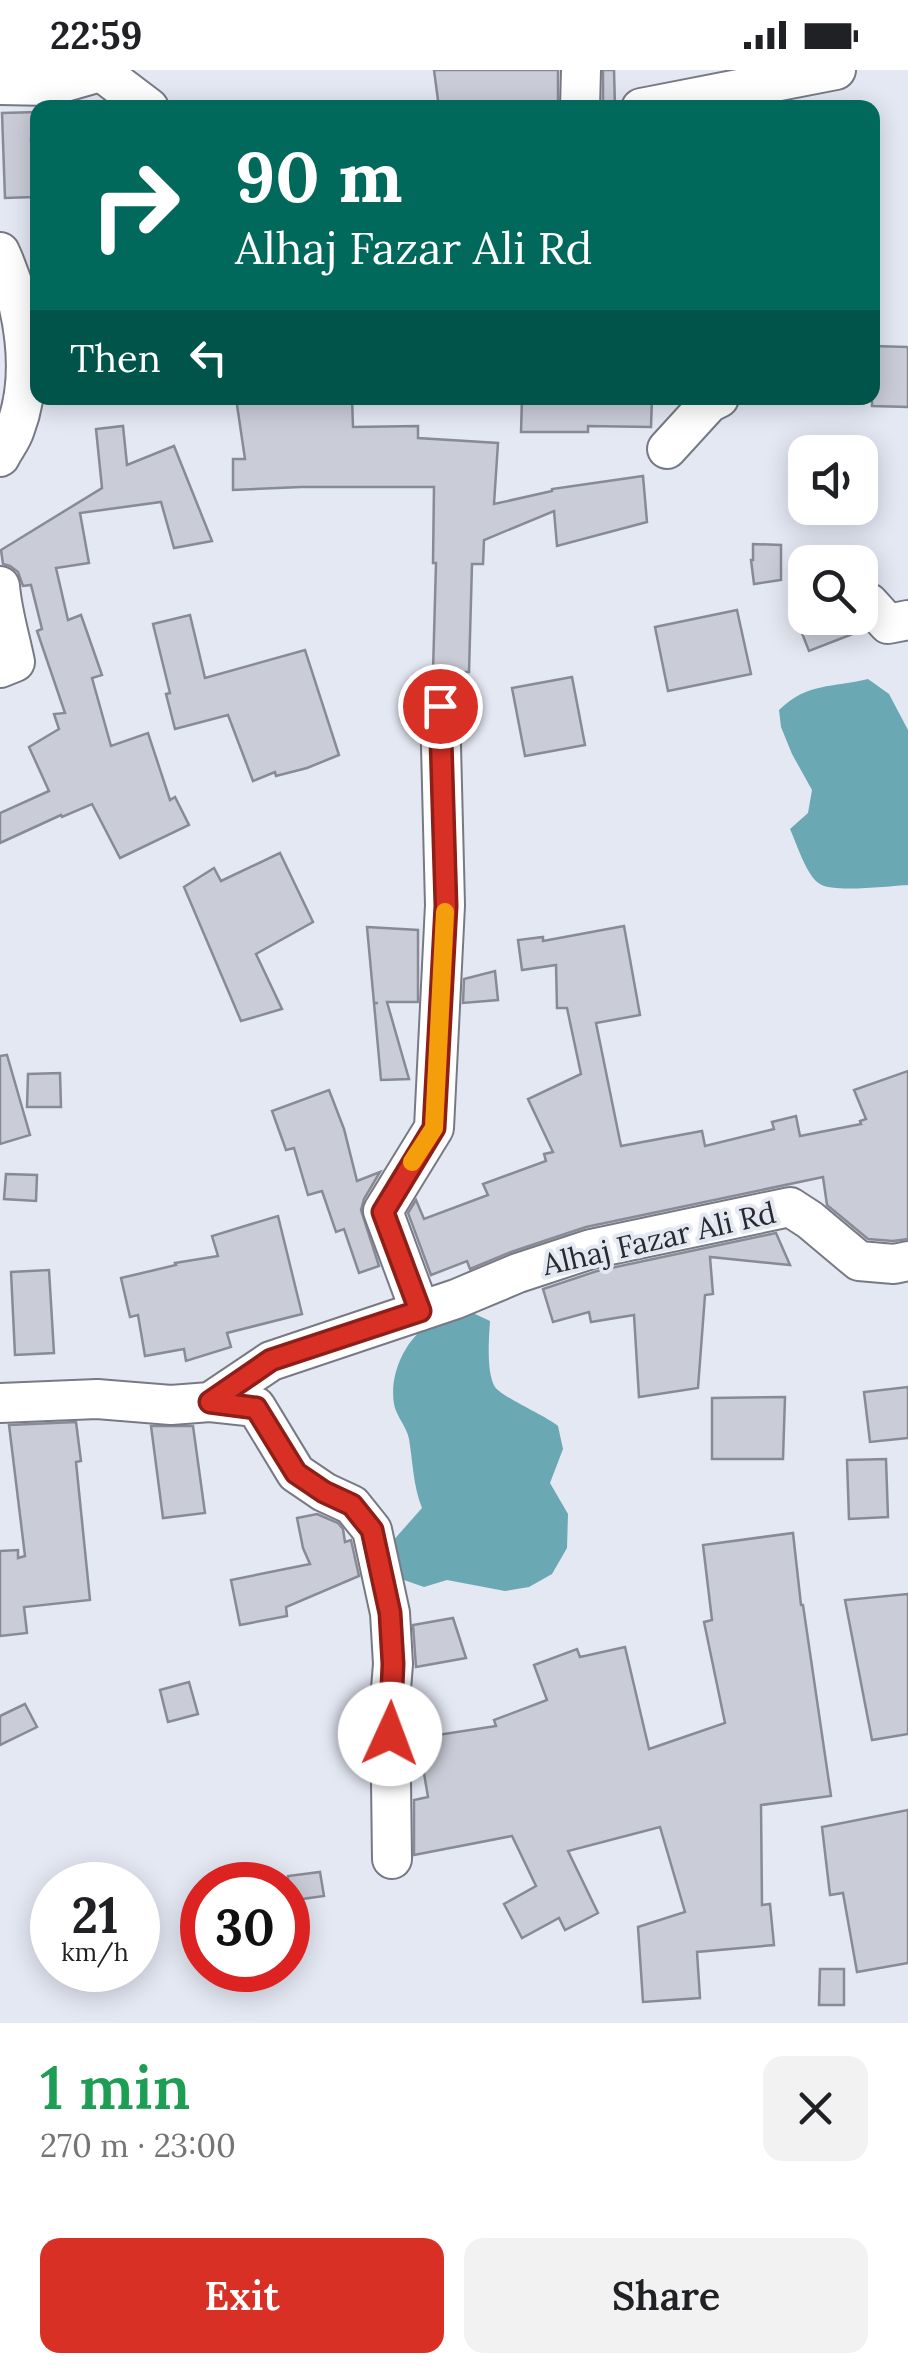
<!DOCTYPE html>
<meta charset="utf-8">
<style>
body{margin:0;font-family:Lora,serif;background:#f2f2f2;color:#202124;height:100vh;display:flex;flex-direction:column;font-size:38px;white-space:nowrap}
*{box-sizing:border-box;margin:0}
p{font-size:32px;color:#757577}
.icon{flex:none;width:55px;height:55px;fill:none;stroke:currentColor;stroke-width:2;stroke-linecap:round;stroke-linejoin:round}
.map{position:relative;height:1953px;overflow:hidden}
.drawer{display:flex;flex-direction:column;background:#fff;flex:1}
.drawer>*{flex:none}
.top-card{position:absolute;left:30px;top:30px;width:850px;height:305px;border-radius:20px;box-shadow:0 5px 25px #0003;background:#00695c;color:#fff;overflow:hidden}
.controls{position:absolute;left:788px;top:365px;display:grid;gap:20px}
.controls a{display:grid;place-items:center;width:90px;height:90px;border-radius:20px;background:#fff;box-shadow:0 5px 25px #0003;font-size:50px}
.speed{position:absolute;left:30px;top:1792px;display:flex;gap:20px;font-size:50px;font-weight:700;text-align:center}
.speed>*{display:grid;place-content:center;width:130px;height:130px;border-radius:50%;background:#fff;box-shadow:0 5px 25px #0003;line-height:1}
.speed small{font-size:25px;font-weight:400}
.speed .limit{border:15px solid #d22;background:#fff;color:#111}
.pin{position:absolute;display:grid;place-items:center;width:85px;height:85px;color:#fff;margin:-42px;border:5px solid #fff;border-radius:50%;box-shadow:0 2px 10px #0007}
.me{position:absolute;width:110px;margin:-55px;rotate:2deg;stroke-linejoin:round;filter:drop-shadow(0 0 8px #0008)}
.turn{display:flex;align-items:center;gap:35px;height:210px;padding:0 40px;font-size:45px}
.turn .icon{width:130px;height:130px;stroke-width:2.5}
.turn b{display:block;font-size:70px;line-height:85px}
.then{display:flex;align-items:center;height:95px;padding:0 40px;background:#0003;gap:20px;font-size:38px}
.round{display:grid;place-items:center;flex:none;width:105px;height:105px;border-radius:20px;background:#f2f2f2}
.head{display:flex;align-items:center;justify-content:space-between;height:170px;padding:0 40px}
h1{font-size:60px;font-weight:600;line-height:75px;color:#1e9e55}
.button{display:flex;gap:20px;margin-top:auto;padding:20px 40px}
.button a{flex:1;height:115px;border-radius:20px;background:#d93025;color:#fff;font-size:40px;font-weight:600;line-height:115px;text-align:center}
.button a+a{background:#f2f2f2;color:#202124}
.status{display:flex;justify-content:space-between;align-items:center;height:70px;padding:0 50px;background:#fff;direction:ltr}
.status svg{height:28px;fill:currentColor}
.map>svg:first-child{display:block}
.water{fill:#6aa8b4}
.building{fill:#cacdd8;stroke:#888b96;stroke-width:2.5}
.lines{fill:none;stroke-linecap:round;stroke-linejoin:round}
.minor-casing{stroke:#777a84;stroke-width:42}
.minor{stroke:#fff;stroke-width:38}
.route-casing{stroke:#8d1f18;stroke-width:25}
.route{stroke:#d93025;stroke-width:18}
.slow{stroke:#f59e0b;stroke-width:18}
.labels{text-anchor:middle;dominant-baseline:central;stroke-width:8;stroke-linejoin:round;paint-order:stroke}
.street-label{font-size:30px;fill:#292a2f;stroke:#e4e8f3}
</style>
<div class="status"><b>22:59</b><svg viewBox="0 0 49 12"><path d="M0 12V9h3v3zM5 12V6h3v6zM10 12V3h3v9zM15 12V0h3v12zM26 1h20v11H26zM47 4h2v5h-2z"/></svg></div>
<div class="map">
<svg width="908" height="1953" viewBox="0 0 908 1953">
<rect width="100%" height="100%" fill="#e4e8f3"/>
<!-- water -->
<g class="water">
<path d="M868 609 889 624 908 660V815C889 816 834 823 820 814 807 807 796 772 790 759L808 743 812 720 792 684 781 657 779 640C808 612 832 618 868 609Z"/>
<path d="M452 1243 475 1244 490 1251C489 1268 486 1302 495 1317 502 1327 544 1345 558 1356L563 1379 550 1413 568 1444 567 1478 552 1504 529 1517 505 1521 447 1510 424 1517 404 1510 391 1473 422 1438C413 1415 413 1393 409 1369 407 1357 396 1346 394 1334 389 1304 405 1269 431 1253 437 1249 445 1246 452 1243Z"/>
</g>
<!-- building -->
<g class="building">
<polygon points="434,0 558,0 558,38 439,38"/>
<polygon points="603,0 614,0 615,38 603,38"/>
<polygon points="38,42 38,69 31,69 33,127 5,128 2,43"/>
<polygon points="872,276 908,277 908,337 872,336"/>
<polygon points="236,328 352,328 353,357 418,356 418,368 498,373 494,434 552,421 552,419 643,406 647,452 557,476 554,441 484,470 483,494 472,494 469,602 433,602 436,493 433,493 434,417 301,417 233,420 233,389 245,389"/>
<polygon points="522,328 652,328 651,357 588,356 588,362 521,362"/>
<polygon points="123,356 127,395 174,376 212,471 174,478 161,432 80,443 89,493 56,498 68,550 81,545 102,605 92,608 111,676 148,663 170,730 175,727 189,755 120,788 92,734 62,747 61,745 0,773 0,743 49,721 29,677 59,659 54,644 65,643 37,561 42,559 31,515 23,516 18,502 10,496 3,494 1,480 102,418 96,359"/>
<polygon points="753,474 781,475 781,510 754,514 751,490 753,490"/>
<polygon points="737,540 751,604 668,621 655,557"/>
<polygon points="190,545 205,608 305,580 339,685 307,698 276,706 275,702 253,711 228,645 175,659 166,624 170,623 153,554"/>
<polygon points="796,548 852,548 863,560 809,581"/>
<polygon points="572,607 585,675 525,686 512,618"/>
<polygon points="280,783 313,852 256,884 282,939 241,951 184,817 214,798 221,811"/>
<polygon points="624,856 640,945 596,953 621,1076 702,1061 705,1076 774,1059 772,1052 796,1046 800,1066 861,1054 860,1051 866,1049 854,1020 908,1001 908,1169 893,1171 868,1169 827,1135 823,1107 586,1157 511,1182 470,1199 467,1191 431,1205 408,1143 416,1130 424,1149 488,1125 483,1114 546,1091 544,1084 553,1082 528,1029 581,1004 567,938 557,938 556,895 522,900 518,870 543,867 543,871"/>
<polygon points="367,857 418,860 418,932 387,932 409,1009 381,1010 374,933 378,933 374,933"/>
<polygon points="495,901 498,930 463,933 464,909"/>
<polygon points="7,985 30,1065 0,1074 0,986"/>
<polygon points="60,1003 61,1037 27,1037 28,1004"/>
<polygon points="329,1020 344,1059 357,1111 380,1102 364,1129 361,1140 379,1196 359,1203 344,1159 336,1162 322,1121 308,1125 294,1078 286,1080 272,1041"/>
<polygon points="6,1104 37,1105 36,1131 4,1129"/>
<polygon points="278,1146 302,1244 227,1263 231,1277 186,1291 184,1279 145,1286 138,1245 130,1247 121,1208 176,1195 175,1193 218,1186 212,1166"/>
<polygon points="776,1163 790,1195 710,1187 713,1224 705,1225 698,1318 639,1327 634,1245 591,1252 589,1242 553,1252 543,1219 597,1201"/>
<polygon points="49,1200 54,1283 15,1285 11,1202"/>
<polygon points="908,1317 908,1368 870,1372 864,1322"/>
<polygon points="785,1327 783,1389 712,1389 712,1328"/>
<polygon points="76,1352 81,1391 76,1392 90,1530 24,1537 27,1563 0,1566 0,1481 18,1480 18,1488 25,1486 9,1355"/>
<polygon points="151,1356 193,1356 205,1443 163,1448"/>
<polygon points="886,1389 888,1447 849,1449 847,1390"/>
<polygon points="317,1444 338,1453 343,1459 345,1472 351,1470 359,1506 286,1537 287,1546 240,1555 231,1510 310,1494 303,1478 297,1448"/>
<polygon points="793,1463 801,1535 803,1535 831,1726 761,1735 762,1835 770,1834 774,1875 697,1882 700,1928 643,1932 638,1857 685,1842 660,1757 568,1781 598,1843 565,1860 559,1848 522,1868 504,1834 536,1816 512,1766 414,1785 414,1730 428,1727 418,1668 496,1656 494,1650 547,1630 534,1595 577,1579 580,1587 625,1577 649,1679 725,1653 704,1552 712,1550 703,1475"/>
<polygon points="908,1524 908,1664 872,1670 845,1530"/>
<polygon points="453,1548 466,1588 416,1597 413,1555"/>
<polygon points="189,1612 198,1644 168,1652 160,1620"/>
<polygon points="25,1634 37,1657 0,1675 0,1646"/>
<polygon points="908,1740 908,1893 857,1902 843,1823 830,1825 822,1757"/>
<polygon points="320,1802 324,1826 288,1831 288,1806"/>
<polygon points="820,1899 844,1899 844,1935 819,1935"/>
</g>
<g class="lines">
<!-- minor casing -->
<g class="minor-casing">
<g id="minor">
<polyline points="99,0 149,38"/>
<polyline points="0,15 51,16 100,2"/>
<polyline points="580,38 581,0"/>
<polyline points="641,38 836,0"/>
<path d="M0 182C24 234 36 304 15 359 12 369 5 377 0 387"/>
<polyline points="667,379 709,333 719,328"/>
<path d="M0 516C2 542 10 567 15 592L0 598"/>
<polyline points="869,533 888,554 908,550"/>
<polyline points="420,1241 383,1141 434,1058 445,835 440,636"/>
<polyline points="210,1332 256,1337 296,1403 324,1422 352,1435 372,1460 390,1543 393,1594 390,1631 392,1789"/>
<polyline points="0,1333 97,1329 171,1335 210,1332 271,1291 456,1229 518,1203 591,1179 790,1137 810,1150 859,1191 894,1194 908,1191"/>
</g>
</g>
<!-- minor -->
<use href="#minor" class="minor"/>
</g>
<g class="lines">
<!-- route casing -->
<g class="route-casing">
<polyline id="route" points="390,1664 393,1594 390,1543 372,1460 352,1435 324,1422 296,1403 256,1338 210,1332 271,1290 420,1241 383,1142 434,1058 446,836 440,636"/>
</g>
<!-- route -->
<use href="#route" class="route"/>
<!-- slow -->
<polyline class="slow" points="412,1092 434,1058 445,842"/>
</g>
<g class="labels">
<!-- street labels -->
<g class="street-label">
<text transform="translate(659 1168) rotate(-13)">Alhaj Fazar Ali Rd</text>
</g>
</g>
</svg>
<div class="controls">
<a><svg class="icon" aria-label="sound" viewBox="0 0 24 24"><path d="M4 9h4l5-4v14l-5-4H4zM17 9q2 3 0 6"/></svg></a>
<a><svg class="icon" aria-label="search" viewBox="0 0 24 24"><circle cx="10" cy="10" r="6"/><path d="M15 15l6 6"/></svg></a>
</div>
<div class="speed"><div>21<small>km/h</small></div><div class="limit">30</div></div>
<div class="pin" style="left:440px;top:636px;background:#d93025"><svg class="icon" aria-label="arrive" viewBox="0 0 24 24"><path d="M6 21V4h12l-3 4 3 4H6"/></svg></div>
<svg class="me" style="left:390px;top:1664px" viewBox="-20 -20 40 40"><circle r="19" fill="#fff"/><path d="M0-13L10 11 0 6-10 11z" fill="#d93025"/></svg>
<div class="top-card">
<div class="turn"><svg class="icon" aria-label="right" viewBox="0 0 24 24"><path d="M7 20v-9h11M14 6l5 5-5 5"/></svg><div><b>90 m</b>Alhaj Fazar Ali Rd</div></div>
<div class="then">Then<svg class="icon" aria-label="left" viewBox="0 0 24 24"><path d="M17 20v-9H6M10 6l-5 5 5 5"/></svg></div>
</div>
</div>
<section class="drawer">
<div class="head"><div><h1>1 min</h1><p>270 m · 23:00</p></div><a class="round"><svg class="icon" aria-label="close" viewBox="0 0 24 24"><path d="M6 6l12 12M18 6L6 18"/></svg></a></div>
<div class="button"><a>Exit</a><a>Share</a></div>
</section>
